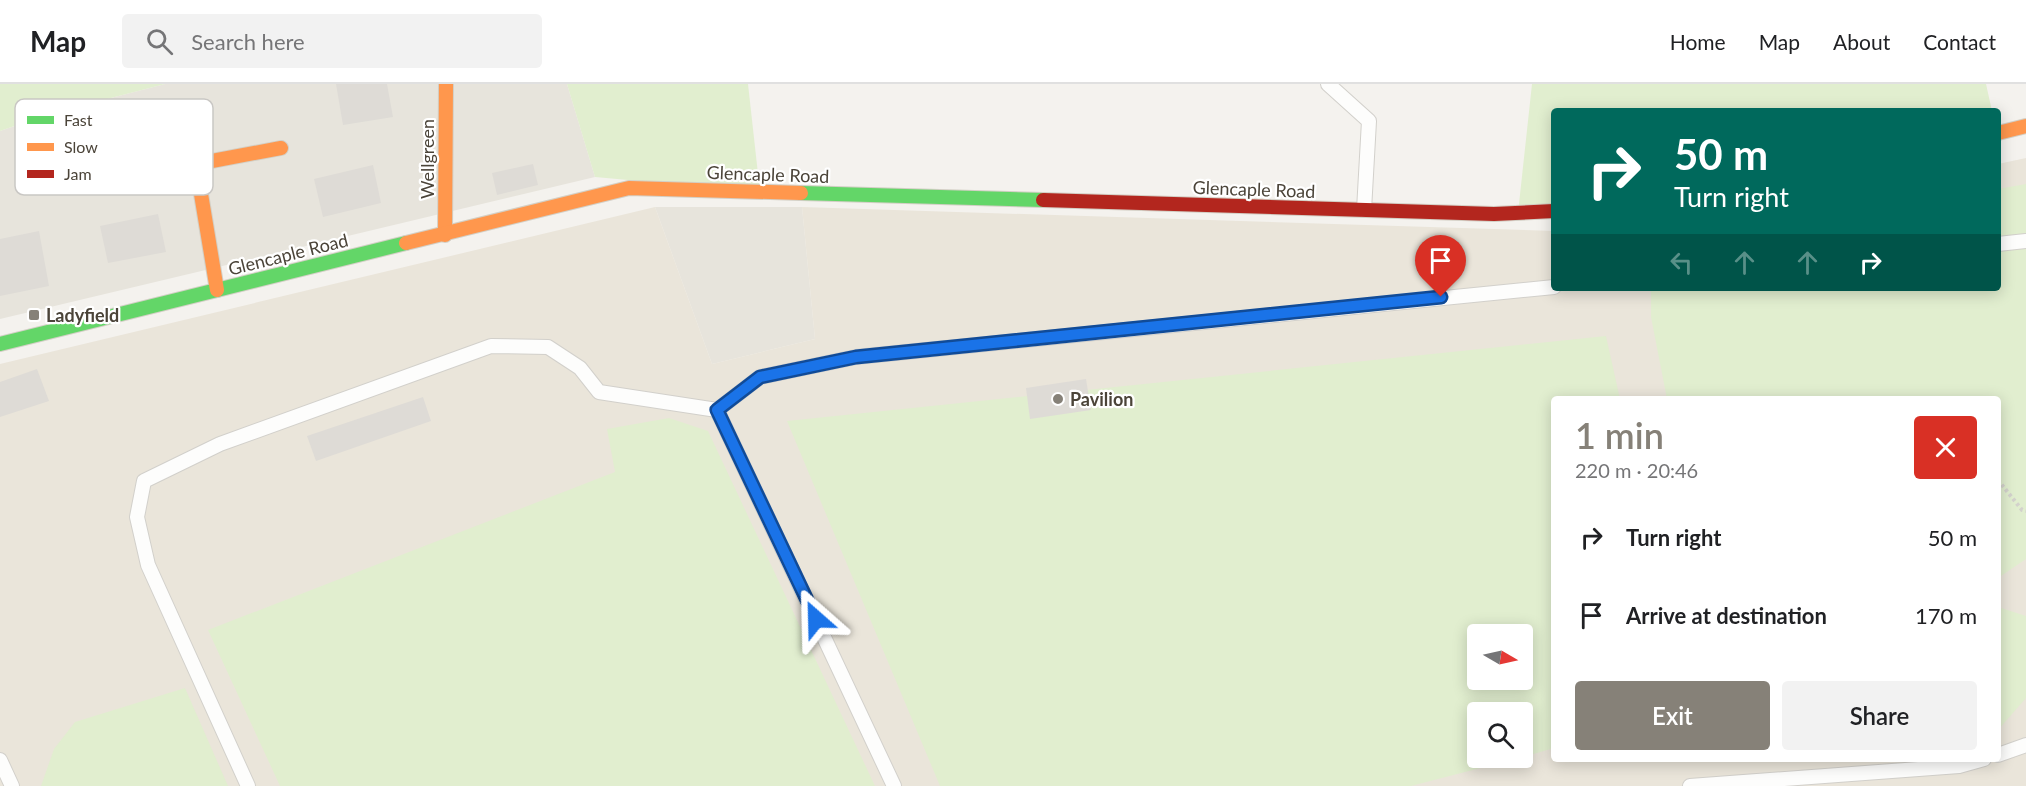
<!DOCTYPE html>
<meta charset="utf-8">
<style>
body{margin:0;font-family:Lato,sans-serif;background:#f2f2f2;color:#202124;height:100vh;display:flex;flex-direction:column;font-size:22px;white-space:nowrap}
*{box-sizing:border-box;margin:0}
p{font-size:20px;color:#757577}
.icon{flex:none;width:33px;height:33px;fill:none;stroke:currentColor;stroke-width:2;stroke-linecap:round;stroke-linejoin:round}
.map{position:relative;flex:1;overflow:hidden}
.sheet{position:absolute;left:1551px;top:312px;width:450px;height:366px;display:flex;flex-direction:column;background:#fff;border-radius:6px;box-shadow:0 3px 15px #0003}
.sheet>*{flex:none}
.hud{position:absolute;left:1551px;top:24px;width:450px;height:183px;border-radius:6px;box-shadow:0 3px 15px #0003;background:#00695c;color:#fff;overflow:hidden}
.needle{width:39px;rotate:99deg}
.fabs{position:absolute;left:1467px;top:540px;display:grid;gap:12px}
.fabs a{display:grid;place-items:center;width:66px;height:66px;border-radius:6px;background:#fff;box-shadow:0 3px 15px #0003;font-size:30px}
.pin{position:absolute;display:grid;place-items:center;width:51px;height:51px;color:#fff;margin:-62px -26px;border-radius:50% 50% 50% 0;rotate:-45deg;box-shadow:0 0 6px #0007}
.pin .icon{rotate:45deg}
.me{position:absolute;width:66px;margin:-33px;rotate:335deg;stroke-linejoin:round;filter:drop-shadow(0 0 4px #0008)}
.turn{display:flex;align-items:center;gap:21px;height:126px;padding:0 24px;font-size:27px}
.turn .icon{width:78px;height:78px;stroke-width:2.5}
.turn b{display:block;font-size:42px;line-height:51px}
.lanes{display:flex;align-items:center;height:57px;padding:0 24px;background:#0003;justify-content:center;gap:30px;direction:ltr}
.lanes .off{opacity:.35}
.round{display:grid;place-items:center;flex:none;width:63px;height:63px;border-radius:6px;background:#f2f2f2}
.head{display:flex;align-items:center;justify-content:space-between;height:102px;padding:0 24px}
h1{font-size:36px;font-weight:600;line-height:45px;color:#868178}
.action{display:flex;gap:12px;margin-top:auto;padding:12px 24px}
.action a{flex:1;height:69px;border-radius:6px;background:#868178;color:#fff;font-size:24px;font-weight:600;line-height:69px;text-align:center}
.action a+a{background:#f2f2f2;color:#202124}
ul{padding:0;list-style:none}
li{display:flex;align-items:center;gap:18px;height:78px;padding:0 24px}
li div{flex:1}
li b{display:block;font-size:22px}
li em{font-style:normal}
header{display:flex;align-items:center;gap:36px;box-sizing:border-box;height:84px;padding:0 30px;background:#fff;border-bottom:2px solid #e0e0e0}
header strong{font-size:28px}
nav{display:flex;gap:33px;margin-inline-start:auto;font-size:21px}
.search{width:420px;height:54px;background:#f2f2f2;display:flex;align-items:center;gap:15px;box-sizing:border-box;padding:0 21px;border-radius:6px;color:#757577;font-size:22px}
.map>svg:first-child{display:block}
.residential{fill:#e7e4dc}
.education{fill:#eae5da;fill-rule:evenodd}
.green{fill:#e1eecf;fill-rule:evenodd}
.building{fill:#dedbd6}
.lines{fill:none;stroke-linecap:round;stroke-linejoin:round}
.lane-casing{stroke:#d2d0cb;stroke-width:16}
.fast-casing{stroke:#d3cfc5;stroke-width:16}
.slow-casing{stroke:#d3cfc5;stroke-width:16}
.jam-casing{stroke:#d3cfc5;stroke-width:16}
.path{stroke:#d3d2cc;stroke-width:4;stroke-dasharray:3 3;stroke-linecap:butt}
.lane{stroke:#fdfdfc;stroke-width:14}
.fast{stroke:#63d668;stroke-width:14}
.slow{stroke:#ff974d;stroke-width:14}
.jam{stroke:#b3261e;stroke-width:14}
.route-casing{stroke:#114b97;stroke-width:15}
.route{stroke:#1a73e8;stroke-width:10}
.poi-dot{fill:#868178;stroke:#fff;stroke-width:2}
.labels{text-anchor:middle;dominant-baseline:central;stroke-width:4.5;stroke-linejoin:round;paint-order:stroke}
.street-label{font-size:18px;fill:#4b4439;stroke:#fff}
.poi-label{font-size:18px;font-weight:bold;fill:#4b4439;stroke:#fff;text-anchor:start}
.key{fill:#fff;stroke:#c9c7c4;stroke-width:1.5}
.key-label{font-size:16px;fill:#4b4439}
</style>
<header>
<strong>Map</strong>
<div class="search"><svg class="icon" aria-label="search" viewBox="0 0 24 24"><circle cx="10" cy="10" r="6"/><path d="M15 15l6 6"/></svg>Search here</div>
<nav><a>Home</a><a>Map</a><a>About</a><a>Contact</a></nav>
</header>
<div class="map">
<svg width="2026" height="702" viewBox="0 0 2026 702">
<rect width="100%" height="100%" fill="#f4f2ee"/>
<!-- residential -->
<g class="residential">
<polygon points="165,0 567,0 595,93 0,235 0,47 49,30"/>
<polygon points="655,123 802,123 815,255 712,280"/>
</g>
<!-- education -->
<path class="education" d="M2026 74V702H0V280L655 123 712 280 815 255 802 123 1554 147V204H1998V80ZM1554 315H1998V675H1554ZM1478 550H1522V596H1478ZM1478 628H1522V674H1478Z"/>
<!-- green -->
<g class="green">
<polygon points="0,0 165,0 49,30 0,47"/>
<polygon points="567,0 748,0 760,108 595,93"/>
<polygon points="1532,0 1986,0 1992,27 1554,27 1554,127 1518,129"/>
<polygon points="2026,100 2026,475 1998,494 1998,315 1667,315 1651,233 1651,204 1998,204 1998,105"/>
<path d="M1606 252 1620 315H1554V664L1523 673 1522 628H1478V674H1519L1411 702H940L787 337ZM1478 550H1522V596H1478Z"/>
<polygon points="669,334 708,347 875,702 280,702 208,546 615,388 607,345"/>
<polygon points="1998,523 2026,532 2026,614 1998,646"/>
<polygon points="185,604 228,702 41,702 54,665 75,638"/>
</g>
<!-- building -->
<g class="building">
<polygon points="336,0 387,0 393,33 343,41"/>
<polygon points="533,80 538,101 497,111 492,89"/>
<polygon points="373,81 381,119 323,133 314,95"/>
<polygon points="158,130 166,168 108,179 100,142"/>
<polygon points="39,147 49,202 0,212 0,155"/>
<polygon points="37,285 49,317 0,333 0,298"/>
<polygon points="1086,295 1091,326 1030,335 1026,304"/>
<polygon points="423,313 431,337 316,377 307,352"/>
</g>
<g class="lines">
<!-- lane casing -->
<g class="lane-casing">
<g id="lane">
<polyline points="1328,0 1369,37 1364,126"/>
<polyline points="1998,160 2026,157"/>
<polyline points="717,326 894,702"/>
<polyline points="1998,671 2026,661"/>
<polyline points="0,676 12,702"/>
<polyline points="248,702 148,481 137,433 144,397 220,360 491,262 548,263 580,284 599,308 717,326 760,293 856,273 1554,203"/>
<polyline points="1690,702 1959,682 1984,675"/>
</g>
</g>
<!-- fast casing -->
<g class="fast-casing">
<g id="fast">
<polyline points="801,109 1043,116"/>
<polyline points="0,260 406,159"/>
</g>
</g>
<!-- slow casing -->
<g class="slow-casing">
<g id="slow">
<polyline points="1998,49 2026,42"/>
<polyline points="445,151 446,0"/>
<polyline points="406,159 629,104 801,109"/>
<polyline points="217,206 196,80 281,64"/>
</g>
</g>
<!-- jam casing -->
<g class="jam-casing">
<polyline id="jam" points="1043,116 1494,130 1554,127"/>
</g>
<!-- path -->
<polyline class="path" points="1998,396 2022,426 2026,427"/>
<!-- lane -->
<use href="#lane" class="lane"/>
<!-- fast -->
<use href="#fast" class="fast"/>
<!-- slow -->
<use href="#slow" class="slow"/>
<!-- jam -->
<use href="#jam" class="jam"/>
</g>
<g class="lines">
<!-- route casing -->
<g class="route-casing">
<polyline id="route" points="816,535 717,326 760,293 856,273 1441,213"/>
</g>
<!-- route -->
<use href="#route" class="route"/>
</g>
<!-- markers -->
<g class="poi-dot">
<rect x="28" y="225" width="12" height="12" rx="3"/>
<circle cx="1058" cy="315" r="6"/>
</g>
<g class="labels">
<!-- street labels -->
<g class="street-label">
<text transform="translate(427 75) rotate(-90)">Wellgreen</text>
<text transform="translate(768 90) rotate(2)">Glencaple Road</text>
<text transform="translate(1254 105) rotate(2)">Glencaple Road</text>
<text transform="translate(288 170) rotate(-14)">Glencaple Road</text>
</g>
<!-- poi labels -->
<g class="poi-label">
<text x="46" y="231">Ladyfield</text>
<text x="1070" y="315">Pavilion</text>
</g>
</g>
<!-- legend -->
<rect x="15" y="15" width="198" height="96" rx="9" class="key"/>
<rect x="27" y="32" width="27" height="8" fill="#63d668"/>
<rect x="27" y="59" width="27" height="8" fill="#ff974d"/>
<rect x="27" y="86" width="27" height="8" fill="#b3261e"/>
<g class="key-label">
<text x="64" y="42">Fast</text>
<text x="64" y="69">Slow</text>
<text x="64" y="96">Jam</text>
</g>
</svg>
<div class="fabs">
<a><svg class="needle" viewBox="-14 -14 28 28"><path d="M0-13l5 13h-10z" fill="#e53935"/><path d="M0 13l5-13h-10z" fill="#757577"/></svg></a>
<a><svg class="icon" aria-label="search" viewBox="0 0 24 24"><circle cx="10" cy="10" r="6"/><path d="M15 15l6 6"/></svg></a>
</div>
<div class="pin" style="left:1441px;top:213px;background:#d93025"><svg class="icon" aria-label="arrive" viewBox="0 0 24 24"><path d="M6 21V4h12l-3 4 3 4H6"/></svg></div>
<svg class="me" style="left:816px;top:535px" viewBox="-20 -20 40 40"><path d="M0-17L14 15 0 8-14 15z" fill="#1a73e8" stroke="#fff" stroke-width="4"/></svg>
<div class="hud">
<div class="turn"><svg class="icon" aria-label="right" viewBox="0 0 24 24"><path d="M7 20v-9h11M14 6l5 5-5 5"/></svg><div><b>50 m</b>Turn right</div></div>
<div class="lanes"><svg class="icon off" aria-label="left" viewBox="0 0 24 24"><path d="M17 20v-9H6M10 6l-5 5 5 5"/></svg><svg class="icon off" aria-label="ahead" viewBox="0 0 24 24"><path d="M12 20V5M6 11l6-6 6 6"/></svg><svg class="icon off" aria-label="ahead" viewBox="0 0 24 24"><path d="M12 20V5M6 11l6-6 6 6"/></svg><svg class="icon" aria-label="right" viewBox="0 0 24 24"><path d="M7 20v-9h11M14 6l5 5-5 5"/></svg></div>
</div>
<section class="sheet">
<div class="head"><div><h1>1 min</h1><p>220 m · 20:46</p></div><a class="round" style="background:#d93025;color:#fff"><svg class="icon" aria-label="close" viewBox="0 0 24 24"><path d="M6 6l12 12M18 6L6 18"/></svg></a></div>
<ul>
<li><svg class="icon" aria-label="right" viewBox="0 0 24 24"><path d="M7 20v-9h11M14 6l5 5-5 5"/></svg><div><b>Turn right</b></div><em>50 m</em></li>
<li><svg class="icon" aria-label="arrive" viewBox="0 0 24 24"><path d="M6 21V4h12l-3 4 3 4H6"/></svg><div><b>Arrive at destination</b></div><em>170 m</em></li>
</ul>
<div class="action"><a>Exit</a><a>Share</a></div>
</section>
</div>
